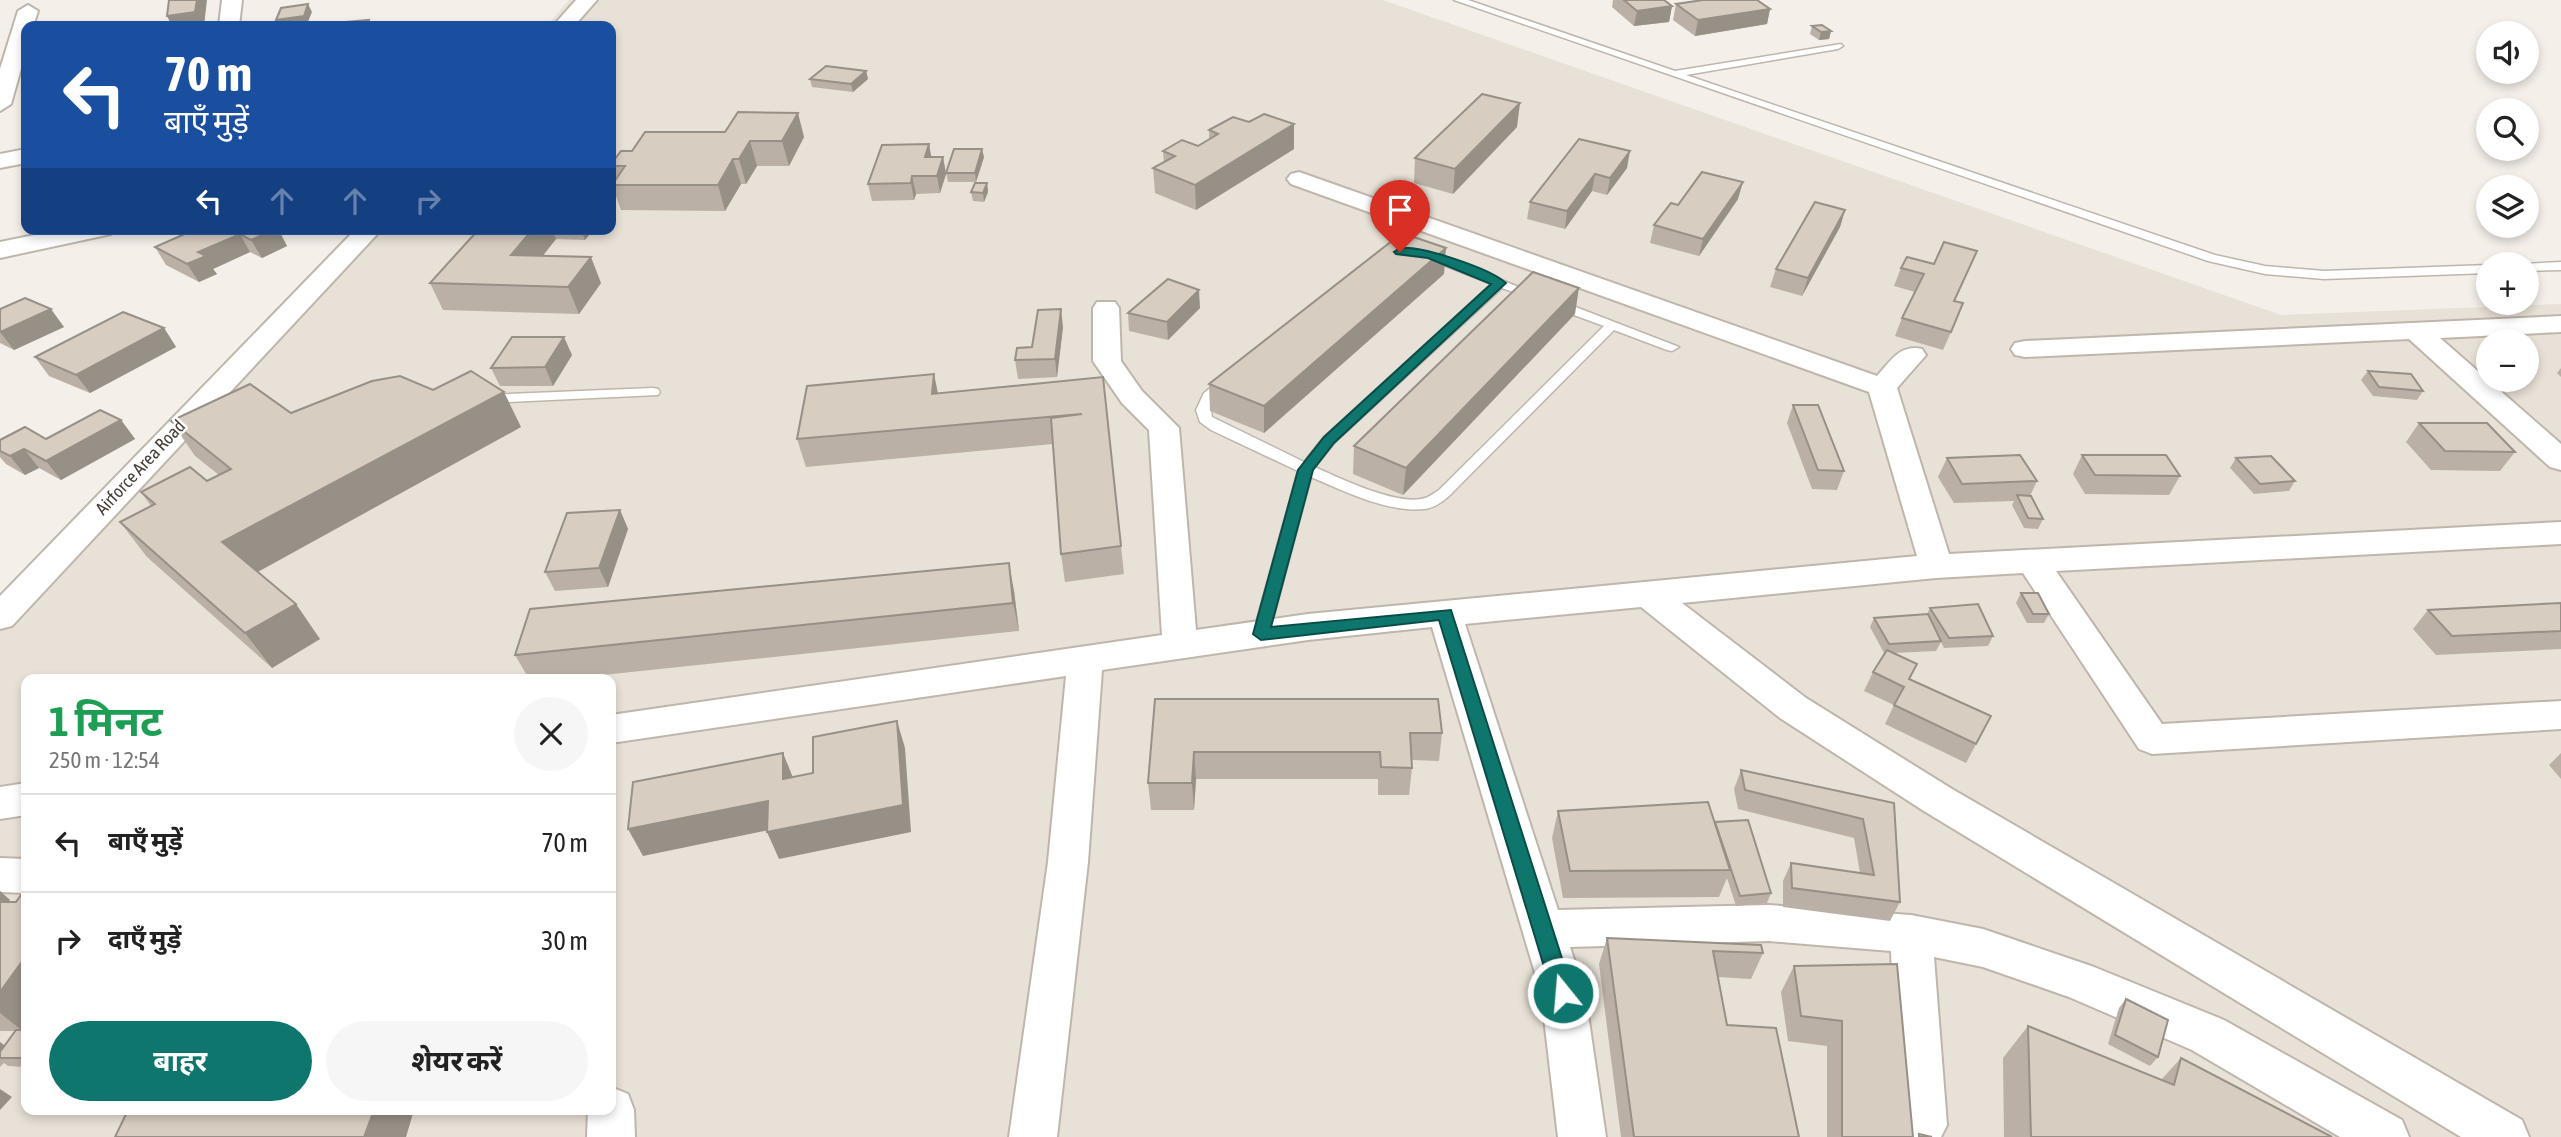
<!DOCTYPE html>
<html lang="hi">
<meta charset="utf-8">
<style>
body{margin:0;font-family:"Asap Condensed","Noto Sans Devanagari",sans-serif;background:#f6f6f6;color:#222;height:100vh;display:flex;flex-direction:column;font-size:26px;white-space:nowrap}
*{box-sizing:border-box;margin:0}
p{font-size:23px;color:#767676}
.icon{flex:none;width:38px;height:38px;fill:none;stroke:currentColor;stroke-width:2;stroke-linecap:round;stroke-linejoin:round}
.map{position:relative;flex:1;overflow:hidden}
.panel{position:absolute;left:21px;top:674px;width:595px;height:441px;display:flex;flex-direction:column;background:#fff;border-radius:14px;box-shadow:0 4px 10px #0003}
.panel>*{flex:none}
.banner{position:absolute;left:21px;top:21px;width:595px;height:214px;border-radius:14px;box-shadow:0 4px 10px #0003;background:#1a4fa0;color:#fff;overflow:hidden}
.tools{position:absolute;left:2476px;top:21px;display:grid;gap:14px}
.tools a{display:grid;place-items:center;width:63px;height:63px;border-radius:50%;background:#fff;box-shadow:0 4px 10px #0003;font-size:35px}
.pin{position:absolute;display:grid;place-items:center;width:60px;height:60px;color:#fff;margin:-72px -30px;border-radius:50% 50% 50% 0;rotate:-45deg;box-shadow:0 0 7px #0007}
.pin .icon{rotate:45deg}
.me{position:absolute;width:77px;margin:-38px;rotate:343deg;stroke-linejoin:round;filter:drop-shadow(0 0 5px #0008)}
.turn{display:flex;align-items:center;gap:24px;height:147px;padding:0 28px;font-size:32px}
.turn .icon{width:91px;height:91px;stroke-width:2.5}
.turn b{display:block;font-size:49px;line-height:60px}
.lanes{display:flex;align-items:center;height:66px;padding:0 28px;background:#0003;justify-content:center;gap:35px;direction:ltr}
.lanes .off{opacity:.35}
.round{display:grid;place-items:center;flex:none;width:74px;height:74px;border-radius:37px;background:#f6f6f6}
.head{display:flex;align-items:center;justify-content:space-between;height:119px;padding:0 28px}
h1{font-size:42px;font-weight:700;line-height:52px;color:#1e9e55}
.primary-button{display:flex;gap:14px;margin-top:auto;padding:14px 28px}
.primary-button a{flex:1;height:80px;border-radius:42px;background:#0f766e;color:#fff;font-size:28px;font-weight:700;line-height:80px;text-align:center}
.primary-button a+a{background:#f6f6f6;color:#222}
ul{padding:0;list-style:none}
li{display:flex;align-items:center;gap:21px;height:98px;padding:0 28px;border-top:2px solid #e0e0e0}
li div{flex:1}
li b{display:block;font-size:26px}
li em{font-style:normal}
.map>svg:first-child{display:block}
.residential{fill:#e8e1d7;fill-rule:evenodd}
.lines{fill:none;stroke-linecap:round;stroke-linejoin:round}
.service-casing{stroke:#bfb6ab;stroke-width:3}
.minor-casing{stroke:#bfb6ab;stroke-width:4}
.service{fill:#fff;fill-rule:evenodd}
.minor{fill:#fff;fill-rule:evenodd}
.wall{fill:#bab0a6}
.shaded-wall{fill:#979087}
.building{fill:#d8cdc1;stroke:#979087;stroke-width:2}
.route{fill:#0f766e;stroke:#0a4d48;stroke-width:2}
.labels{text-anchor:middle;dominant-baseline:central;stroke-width:5;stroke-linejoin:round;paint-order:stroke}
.street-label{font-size:18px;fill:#473f37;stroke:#fff}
</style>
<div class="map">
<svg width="2561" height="1137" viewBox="0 0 2561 1137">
<rect width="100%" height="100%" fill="#f4efe9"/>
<!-- residential -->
<path class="residential" d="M569 0H1383L2281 315 2561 304V1137H0V629L361 229H611V26H547ZM2488 341H2527V380H2488ZM26 679H611V1110H26Z"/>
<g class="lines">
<!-- service casing -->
<g class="service-casing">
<g id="service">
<polygon points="1454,0 1468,0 1675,71 1841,44 1843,46 1838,49 1686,75 2215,255 2265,266 2324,271 2488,265 2488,273 2324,279 2265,274 2208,261"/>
<path d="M1425 249 1541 296 1535 300 1502 288 1334 443 1315 467C1339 478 1399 507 1425 498 1430 497 1435 492 1439 490L1604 326 1552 307V301H1560L1679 347 1672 351 1667 350 1614 330 1449 496C1442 502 1434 508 1424 509 1388 513 1344 491 1311 477L1269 634 1267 638H1255L1253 634 1298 471 1211 430 1200 422 1196 410 1204 393 1219 381H1229L1231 384C1221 395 1208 401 1212 417L1304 462 1324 437 1492 284 1421 256 1419 253Z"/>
<polygon points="2561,262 2561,270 2527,271 2527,264 2523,264"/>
<polygon points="653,388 658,389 660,392 658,395 487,403 480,399 487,395"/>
</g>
</g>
<!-- minor casing -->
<g class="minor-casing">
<g id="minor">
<polygon points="222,0 242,0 239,26 219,26"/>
<polygon points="576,0 597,0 574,26 553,26"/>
<polygon points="28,5 38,11 33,26 26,26 26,51 11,104 0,111 0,69 18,11"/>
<polygon points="26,149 26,163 0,168 0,154"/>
<path d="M1299 172 1877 376C1891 361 1900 344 1922 349L1926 355 1897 388 1949 554 2561 522V544L2056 571 2162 724 2561 701V729L2152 754 2139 749 2023 573 1936 578 1682 603 1806 698 1952 789 2522 1120 2529 1137H2461L1924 811 1780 718 1641 607 1465 624 1558 910 1769 905 1911 915 1983 929 2094 967 2224 1020 2402 1120 2409 1137H2340L2192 1050 2069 997 1983 967 1934 957 1947 1125 1941 1137H1905L1899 1125 1891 951 1769 941 1570 947 1585 993 1606 1137H1558L1541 993 1432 627 1308 640 1102 670 1088 862 1057 1137H1009L1048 862 1066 676 611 743V715L1162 635 1149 430 1122 403 1093 361V308L1097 302H1115L1119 308 1121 361 1142 391 1179 428 1196 630 1308 614 1917 556 1869 392 1291 184 1287 179 1291 174Z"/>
<polygon points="64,229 114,229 111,234 102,236 0,258 0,242"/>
<polygon points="356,229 382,229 12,626 0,629 0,596"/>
<polygon points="2561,316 2561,332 2440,338 2561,444 2561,470 2550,467 2409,339 2025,357 2015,355 2011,349 2015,343 2025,341"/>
<polygon points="26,783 26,815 0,819 0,787"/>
<polygon points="0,858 26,859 26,893 0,892"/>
<polygon points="611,1087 628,1094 634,1110 635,1137 587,1137 588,1110 611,1110"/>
</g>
</g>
<!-- service -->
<use href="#service" class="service"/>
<!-- minor -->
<use href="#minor" class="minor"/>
</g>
<!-- wall -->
<g class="wall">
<polygon points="1613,0 1664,0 1672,6 1669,22 1634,26 1612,7"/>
<polygon points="1676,4 1770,9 1767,24 1695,36 1673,20"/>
<polygon points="1812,26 1831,31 1829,39 1819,40 1810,34"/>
<polygon points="866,71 868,79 853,92 812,87 810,79"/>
<polygon points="1249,122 1294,124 1294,149 1196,210 1155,193 1153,168 1164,162 1163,151 1198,146 1209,139 1209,130"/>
<polygon points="1517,127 1453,194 1414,183 1415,158"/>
<polygon points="804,137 789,166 757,166 746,184 741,184 725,211 621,210 612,185 615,181 611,170 611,164 632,151"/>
<polygon points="1579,139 1627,168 1607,195 1592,191 1565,229 1527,219 1530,202"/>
<polygon points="929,144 931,157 943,157 946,174 940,193 916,194 914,200 872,201 868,184"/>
<polygon points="984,157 976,182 948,182 946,173"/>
<polygon points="987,183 988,192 984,202 973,201 971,192"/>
<polygon points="1738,199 1699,256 1650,243 1654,225 1678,205"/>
<polygon points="1845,210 1840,227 1802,296 1770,287 1776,269"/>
<polygon points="278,229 287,246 262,258 250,252 213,269 217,274 199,282 166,265 155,247"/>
<polygon points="479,229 594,229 585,240 556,239 543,256 601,283 579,314 443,310 430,283"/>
<polygon points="1977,251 1955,301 1956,321 1943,350 1895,336 1902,318 1915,292 1894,286 1901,268 1934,264"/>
<polygon points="1444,274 1264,433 1210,411 1209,384"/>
<polygon points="1200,308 1168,340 1129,331 1128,313"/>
<polygon points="0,309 64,327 14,350 0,343"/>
<polygon points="1575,314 1403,495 1353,474 1354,446"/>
<polygon points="1063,327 1057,377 1018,379 1015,360 1032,347"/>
<polygon points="164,328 176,347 90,393 49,376 35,357"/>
<polygon points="572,355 553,386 500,386 491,368"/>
<polygon points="2561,368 2561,377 2557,373"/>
<polygon points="2368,371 2423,391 2417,400 2373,396 2361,380"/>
<polygon points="934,374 938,393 1103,377 1124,574 1065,582 1061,554 1053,444 806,467 797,439"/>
<polygon points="1793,405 1844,471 1837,490 1812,489 1787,423"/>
<polygon points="291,413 521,427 258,572 320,639 272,668 147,557 120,522 151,506 141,492 207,481 219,475 195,456 171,421"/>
<polygon points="121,420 135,439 61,480 39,468 25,475 6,464 0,457 0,440 46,439"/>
<polygon points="2419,423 2515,452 2500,471 2431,470 2406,442"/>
<polygon points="2082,455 2180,476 2169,495 2085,494 2073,474"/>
<polygon points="1947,458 2037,481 2030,496 2043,519 2038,529 2024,528 2012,505 2014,501 1954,503 1938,477"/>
<polygon points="2236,458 2295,481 2289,491 2254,494 2230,468"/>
<polygon points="620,510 628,529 608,587 555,591 545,572"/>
<polygon points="1014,591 1019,631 565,679 529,679 515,655"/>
<polygon points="2021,593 2049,614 2044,623 2027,623 2016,603"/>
<polygon points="2561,603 2561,649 2436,655 2413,629 2428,610"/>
<polygon points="1930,608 1993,636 1988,646 1944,648 1941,642 1936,651 1894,653 1917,664 1910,679 1991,716 1966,763 1885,724 1894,705 1864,691 1873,672 1884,653 1870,627 1874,618 1927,614"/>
<polygon points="1155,699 1442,733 1439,761 1412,760 1412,768 1409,795 1378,795 1378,779 1196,779 1194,810 1151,810 1148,783"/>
<polygon points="2561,753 2561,779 2549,765"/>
<polygon points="1741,770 1894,803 1900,902 1890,921 1783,907 1783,881 1791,863 1860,873 1854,838 1738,809 1734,789"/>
<polygon points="1558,811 1715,823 1771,893 1767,903 1736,906 1727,878 1719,897 1563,898 1552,838"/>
<polygon points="26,888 26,1027 24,1030 26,1030 26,1067 8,1066 4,1063 0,1067 0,1042 5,1046 15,1031 0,1031 0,891 10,900 8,902 16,902"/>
<polygon points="1607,938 1763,953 1751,979 1718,977 1727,1025 1799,1137 1621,1137 1599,964"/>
<polygon points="1897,964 1913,1137 1827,1137 1827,1046 1788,1041 1781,992 1794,966"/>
<polygon points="2126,999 2158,1057 2150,1066 2108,1044 2119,1008"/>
<polygon points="2028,1026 2161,1080 2181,1058 2332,1137 2004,1137 2003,1058"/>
</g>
<!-- shaded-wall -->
<g class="shaded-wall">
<polygon points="197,0 207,0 204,26 172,26 167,16"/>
<polygon points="308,4 312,12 307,24 279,26 276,20"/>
<polygon points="1672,6 1669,22 1634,26 1637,11"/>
<polygon points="1770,9 1767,24 1695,36 1698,20"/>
<polygon points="1831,31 1829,39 1819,40 1821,32"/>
<polygon points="866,71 868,79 853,92 851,84"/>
<polygon points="1520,103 1517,127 1453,194 1455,169"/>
<polygon points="798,113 804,137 789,166 782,141"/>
<polygon points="1294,124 1294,149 1196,210 1195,185"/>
<polygon points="750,141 757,166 746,184 739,159"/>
<polygon points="929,144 932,161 925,157"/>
<polygon points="982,149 984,157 976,182 975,173"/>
<polygon points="1630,151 1627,168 1607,195 1610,178"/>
<polygon points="943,157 946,174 940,193 937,176"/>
<polygon points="733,159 741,184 725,211 718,185"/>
<polygon points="1595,174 1592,191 1565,229 1567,211"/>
<polygon points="912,176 916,194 914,200 911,183"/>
<polygon points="1743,182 1738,199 1699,256 1703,239"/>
<polygon points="987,183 988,192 984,202 983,193"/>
<polygon points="1845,210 1840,227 1802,296 1808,278"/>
<polygon points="276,229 278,229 287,246 262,258 251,240"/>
<polygon points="533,229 552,229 556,239 522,281 511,255"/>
<polygon points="581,229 594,229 585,240"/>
<polygon points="240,234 250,252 213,269 217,274 199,282 187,264 198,252"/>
<polygon points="1446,248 1444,274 1264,433 1264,406"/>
<polygon points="591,257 601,283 579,314 568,287"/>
<polygon points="1579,288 1575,314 1403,495 1406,468"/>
<polygon points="1199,290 1200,308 1168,340 1167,322"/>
<polygon points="51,309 64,327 14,350 0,332"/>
<polygon points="1061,309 1063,327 1057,377 1055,359"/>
<polygon points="164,328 176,347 90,393 76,375"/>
<polygon points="564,337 572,355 553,386 545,367"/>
<polygon points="934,374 939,401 932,394"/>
<polygon points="504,392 521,427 248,577 222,542"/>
<polygon points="121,420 135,439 61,480 46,461"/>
<polygon points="24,449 39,468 25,475 10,456"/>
<polygon points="620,510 628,529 608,587 599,568"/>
<polygon points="1009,563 1014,591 1019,631 1013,603"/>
<polygon points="296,604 320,639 272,668 245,633"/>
<polygon points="897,721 905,748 911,832 779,859 767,832"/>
<polygon points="1194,752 1196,779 1194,810 1192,783"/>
<polygon points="783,753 794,780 783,779"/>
<polygon points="768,801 779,828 643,856 628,829"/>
<polygon points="0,891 10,900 0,913"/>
<polygon points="26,956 26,1027 23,1031 0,1013 0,992"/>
<polygon points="0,1042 14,1053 0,1058"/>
<polygon points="0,1089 12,1097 0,1110"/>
<polygon points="374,1110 414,1110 406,1137 364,1137"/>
</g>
<!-- building -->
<g class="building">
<polygon points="169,0 197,0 195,12 167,16"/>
<polygon points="1624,0 1664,0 1672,6 1637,11"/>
<polygon points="1703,0 1757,0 1770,9 1698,20 1676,4"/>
<polygon points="308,4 304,16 276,20 281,8"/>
<polygon points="369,20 367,26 345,26 346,22"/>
<polygon points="1822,25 1831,31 1821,32 1812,26"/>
<polygon points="826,66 866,71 851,84 810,79"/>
<polygon points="1482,94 1520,103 1455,169 1415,158"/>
<polygon points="738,112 798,113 782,141 750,141 739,159 733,159 718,185 612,185 625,166 611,166 611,164 621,151 632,151 645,132 725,132"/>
<polygon points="1264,114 1294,124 1195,185 1153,168 1175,156 1163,151 1182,140 1198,146 1218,134 1209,130 1233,117 1249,122"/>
<polygon points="1579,139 1630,151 1610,178 1595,174 1567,211 1530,202"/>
<polygon points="929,144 925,157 943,157 937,176 912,176 911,183 868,184 882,145"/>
<polygon points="954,149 982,149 975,173 946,173"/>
<polygon points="1702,172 1743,182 1703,239 1654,225 1671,203 1678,205"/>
<polygon points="975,183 987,183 983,193 971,192"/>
<polygon points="1815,202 1845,210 1808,278 1776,269"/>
<polygon points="196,229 276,229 251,240 240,234 198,252 206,256 187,264 155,247"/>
<polygon points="479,229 533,229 511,255 591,257 568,287 430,283"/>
<polygon points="1402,233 1446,248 1264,406 1209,384"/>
<polygon points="1944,242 1977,251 1954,301 1963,303 1951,332 1902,318 1924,274 1901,268 1907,257 1934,264"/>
<polygon points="1533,272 1579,288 1406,468 1354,446"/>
<polygon points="1168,279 1199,290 1167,322 1128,313"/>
<polygon points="25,298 51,309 0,332 0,309"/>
<polygon points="1061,309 1055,359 1015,360 1017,348 1032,347 1038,310"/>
<polygon points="123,312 164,328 76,375 35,357"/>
<polygon points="512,337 564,337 545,367 491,368"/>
<polygon points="471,371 504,392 222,542 296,604 245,633 120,522 155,504 141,492 190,467 207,481 231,469 171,421 250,384 291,413 372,381 400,376 433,390"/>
<polygon points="2368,371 2411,374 2423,391 2379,387"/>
<polygon points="934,374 932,394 1103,377 1121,546 1061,554 1051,418 1082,414 797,439 807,386"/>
<polygon points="1793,405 1818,405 1844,471 1818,470"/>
<polygon points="100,410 121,420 46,461 24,449 10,456 0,451 0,440 25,427 46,439"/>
<polygon points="2419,423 2487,423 2515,452 2445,451"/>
<polygon points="2020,455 2037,481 1962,484 1947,458"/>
<polygon points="2082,455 2166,455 2180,476 2095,475"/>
<polygon points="2271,456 2295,481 2260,484 2236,458"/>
<polygon points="2017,495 2031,496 2043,519 2028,518"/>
<polygon points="620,510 599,568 545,572 567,513"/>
<polygon points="1009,563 1013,603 515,655 530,609"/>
<polygon points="2021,593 2038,593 2049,614 2033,614"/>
<polygon points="2561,603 2561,631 2452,636 2428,610"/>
<polygon points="1978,604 1993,636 1949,638 1930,608"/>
<polygon points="1928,614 1941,641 1889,644 1874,618"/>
<polygon points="1887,650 1917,664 1909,679 1991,716 1976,744 1894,705 1904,687 1873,672"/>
<polygon points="1155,699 1438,699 1442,733 1410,733 1412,768 1381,767 1380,752 1194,752 1192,783 1148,783"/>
<polygon points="897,721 903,805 767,832 768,801 628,829 633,782 783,753 783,779 813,773 813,737"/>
<polygon points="1741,770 1894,803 1900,902 1792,888 1791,863 1874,875 1863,819 1745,790"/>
<polygon points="1708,802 1730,870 1570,871 1558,811"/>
<polygon points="1748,820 1771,893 1740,896 1715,822"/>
<polygon points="26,888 26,956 0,992 0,902 16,902"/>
<polygon points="1607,938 1761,945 1763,953 1713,951 1727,1025 1776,1028 1799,1137 1634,1137"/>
<polygon points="1897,964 1913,1137 1842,1137 1842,1021 1801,1016 1794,966"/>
<polygon points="2126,999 2168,1020 2158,1057 2115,1035"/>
<polygon points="2028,1026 2174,1085 2181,1058 2332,1137 2031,1137"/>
<polygon points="16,1030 26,1030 26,1058 0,1058 0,1052"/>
<polygon points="128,1110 374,1110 364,1137 115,1137"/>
<polygon points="1919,1134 1932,1137 1919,1137"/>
</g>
<!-- route -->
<path class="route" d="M1400 248C1423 246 1489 268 1506 283L1334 443 1313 470 1271 627 1451 610 1573 993 1570 1000 1563 1003 1555 1000 1552 993 1439 620 1261 640 1253 634 1298 470 1324 437 1491 284 1428 258 1396 254 1394 252Z"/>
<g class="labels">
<!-- street labels -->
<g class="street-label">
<text transform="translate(140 467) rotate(-47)">Airforce Area Road</text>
</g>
</g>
</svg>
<div class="tools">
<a><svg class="icon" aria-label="sound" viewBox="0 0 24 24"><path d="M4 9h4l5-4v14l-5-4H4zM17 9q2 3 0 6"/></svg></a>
<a><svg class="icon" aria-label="search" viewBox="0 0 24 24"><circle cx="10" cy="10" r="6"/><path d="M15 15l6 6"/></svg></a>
<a><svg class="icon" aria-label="layers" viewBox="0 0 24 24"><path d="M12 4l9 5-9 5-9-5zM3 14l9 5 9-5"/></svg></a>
<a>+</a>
<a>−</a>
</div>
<div class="pin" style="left:1400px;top:252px;background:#d93025"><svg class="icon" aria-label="arrive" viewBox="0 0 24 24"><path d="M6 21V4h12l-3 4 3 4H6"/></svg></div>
<svg class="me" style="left:1563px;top:993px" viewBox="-20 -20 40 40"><circle r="17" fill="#0f766e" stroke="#fff" stroke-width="3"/><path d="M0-11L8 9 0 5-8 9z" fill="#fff"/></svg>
<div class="banner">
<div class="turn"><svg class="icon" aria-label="left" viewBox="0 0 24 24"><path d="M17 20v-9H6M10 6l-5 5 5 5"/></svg><div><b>70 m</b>बाएँ मुड़ें</div></div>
<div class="lanes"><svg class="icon" aria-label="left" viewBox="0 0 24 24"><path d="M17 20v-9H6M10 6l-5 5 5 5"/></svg><svg class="icon off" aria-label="ahead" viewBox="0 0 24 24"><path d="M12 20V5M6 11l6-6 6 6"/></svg><svg class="icon off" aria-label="ahead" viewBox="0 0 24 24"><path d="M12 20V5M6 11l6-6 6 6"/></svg><svg class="icon off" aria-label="right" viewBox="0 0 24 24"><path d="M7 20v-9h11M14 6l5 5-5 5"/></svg></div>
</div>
<section class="panel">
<div class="head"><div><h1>1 मिनट</h1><p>250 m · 12:54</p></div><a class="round"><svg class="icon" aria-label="close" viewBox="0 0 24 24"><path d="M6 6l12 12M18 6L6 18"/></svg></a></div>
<ul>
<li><svg class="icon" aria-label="left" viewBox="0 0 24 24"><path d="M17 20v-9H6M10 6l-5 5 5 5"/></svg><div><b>बाएँ मुड़ें</b></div><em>70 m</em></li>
<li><svg class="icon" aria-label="right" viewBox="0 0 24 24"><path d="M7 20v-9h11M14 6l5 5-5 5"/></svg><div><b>दाएँ मुड़ें</b></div><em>30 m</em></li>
</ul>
<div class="primary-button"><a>बाहर</a><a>शेयर करें</a></div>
</section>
</div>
